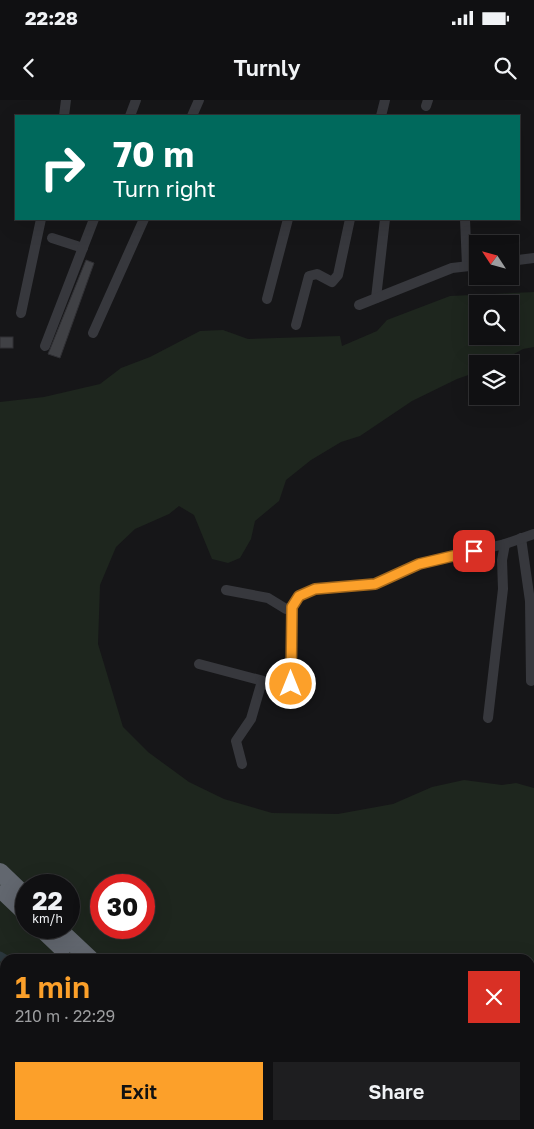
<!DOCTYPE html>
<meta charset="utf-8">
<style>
body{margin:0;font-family:"Golos Text",sans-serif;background:#1e1e20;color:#f1f3f6;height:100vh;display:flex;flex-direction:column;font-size:19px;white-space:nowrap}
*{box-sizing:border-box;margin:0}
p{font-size:16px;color:#9c9d9f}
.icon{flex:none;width:28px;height:28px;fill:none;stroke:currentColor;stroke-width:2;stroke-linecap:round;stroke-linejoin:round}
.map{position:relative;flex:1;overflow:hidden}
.panel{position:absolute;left:0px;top:854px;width:535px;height:176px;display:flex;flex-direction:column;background:#101012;border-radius:15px 15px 0 0;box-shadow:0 5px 20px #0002,0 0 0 1px #303032}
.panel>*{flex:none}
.guide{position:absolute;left:15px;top:15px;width:505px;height:105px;border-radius:0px;box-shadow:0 5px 20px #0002,0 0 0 1px #303032;background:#00695c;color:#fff;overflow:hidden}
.needle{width:32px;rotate:306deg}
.fabs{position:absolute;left:469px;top:135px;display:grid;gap:10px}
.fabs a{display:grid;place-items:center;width:50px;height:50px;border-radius:0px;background:#101012;box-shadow:0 5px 20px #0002,0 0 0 1px #303032;font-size:25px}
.speed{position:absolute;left:15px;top:774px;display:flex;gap:10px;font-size:25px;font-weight:700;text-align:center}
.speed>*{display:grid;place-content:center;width:65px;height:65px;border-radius:50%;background:#101012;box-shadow:0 5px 20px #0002,0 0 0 1px #303032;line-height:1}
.speed small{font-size:12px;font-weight:400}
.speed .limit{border:8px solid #d22;background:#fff;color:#111}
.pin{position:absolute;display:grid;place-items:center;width:42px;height:42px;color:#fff;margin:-21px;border-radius:10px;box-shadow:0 2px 8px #0006}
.me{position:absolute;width:55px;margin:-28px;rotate:0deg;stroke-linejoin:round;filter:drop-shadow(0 0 4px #0008)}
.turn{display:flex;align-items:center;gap:18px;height:105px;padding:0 15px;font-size:22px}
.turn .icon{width:65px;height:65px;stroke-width:2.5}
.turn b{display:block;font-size:35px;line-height:42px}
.round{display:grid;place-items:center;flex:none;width:52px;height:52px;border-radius:0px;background:#1e1e20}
.summary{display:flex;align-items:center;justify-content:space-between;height:85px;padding:0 15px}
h1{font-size:30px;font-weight:600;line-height:38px;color:#fca02a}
.primary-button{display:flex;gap:10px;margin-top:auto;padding:10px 15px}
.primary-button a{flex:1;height:58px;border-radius:0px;background:#fca02a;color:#111;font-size:20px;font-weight:600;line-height:58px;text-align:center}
.primary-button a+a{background:#1e1e20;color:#f1f3f6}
.status{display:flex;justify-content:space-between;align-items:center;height:35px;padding:0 25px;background:#101012;direction:ltr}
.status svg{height:14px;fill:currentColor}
header{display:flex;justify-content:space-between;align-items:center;height:65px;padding:0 15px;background:#101012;font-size:22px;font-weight:600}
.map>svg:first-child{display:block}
.green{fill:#1e261e;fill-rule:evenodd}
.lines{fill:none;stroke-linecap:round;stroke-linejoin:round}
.canal{stroke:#2b373d;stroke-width:9}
.building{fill:#404145;stroke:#303034}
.minor{stroke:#37383d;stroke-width:10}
.motorway{stroke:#62676f;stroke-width:18}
.route-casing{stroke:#a4681b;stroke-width:12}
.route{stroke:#fca02a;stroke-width:9}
</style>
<div class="status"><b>22:28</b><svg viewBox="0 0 49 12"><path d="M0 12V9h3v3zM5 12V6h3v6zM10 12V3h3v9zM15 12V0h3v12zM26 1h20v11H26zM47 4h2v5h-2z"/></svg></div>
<header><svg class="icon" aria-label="back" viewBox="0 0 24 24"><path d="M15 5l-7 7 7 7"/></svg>Turnly<svg class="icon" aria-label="search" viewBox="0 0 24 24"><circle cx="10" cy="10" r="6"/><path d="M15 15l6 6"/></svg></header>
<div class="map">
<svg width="534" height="1029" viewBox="0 0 534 1029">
<rect width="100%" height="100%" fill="#161618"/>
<!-- green -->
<g class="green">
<path d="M534 192V247L523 249 496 264H478L477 272 457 279 412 301 360 336 341 342 311 360 286 380 279 401 255 421 251 439 240 458 228 463 212 459 194 415 179 406 169 414 135 429 116 447 100 485 98 544 123 627 148 652 189 682 224 699 272 713 338 714 393 704 432 687 464 680 502 685 516 683 534 688V887H530V859H5V912L0 905V302L44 297 100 284 121 268 150 257 200 231 223 230 248 239 340 236 342 246 377 231 387 220 450 196ZM478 204H510V236H478ZM26 785H69V828H26ZM101 785H144V828H101Z"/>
<polygon points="93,1025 378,1025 379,1029 93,1029"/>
</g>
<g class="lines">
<!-- canal -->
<g class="canal">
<polyline points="0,856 5,859"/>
<polyline points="210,1025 215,1029"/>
</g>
</g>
<!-- building -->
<g class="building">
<polygon points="86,160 94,163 60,258 48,254"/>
<rect x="0" y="237" width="13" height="11"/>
</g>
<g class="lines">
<!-- minor -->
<g class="minor">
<polyline points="426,6 428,0"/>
<polyline points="64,16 66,0"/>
<polyline points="130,16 136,0"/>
<polyline points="192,16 199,0"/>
<polyline points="381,16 385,0"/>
<polyline points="465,119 467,166"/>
<polyline points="52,138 83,148"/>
<polyline points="510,161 534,158"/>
<polyline points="376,198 385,119"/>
<polyline points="267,199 288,119"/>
<polyline points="359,205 452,168 478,165"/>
<polyline points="21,213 41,119"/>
<polyline points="296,225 309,176 317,174 332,182 338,175 350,119"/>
<polyline points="93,233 144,119"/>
<polyline points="45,246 94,119"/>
<polyline points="521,438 530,501 531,581"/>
<polyline points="226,490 268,498 286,509 292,507 299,496 315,489 375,484 419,464 505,444 534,434"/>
<polyline points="199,564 286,587 291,584 292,507"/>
<polyline points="488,618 503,489 502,460 505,444"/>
<polyline points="242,664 236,641 251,619 262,581"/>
<polyline points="0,1014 5,1014"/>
<polyline points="530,1020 534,1021"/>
<polyline points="22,1025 28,1029"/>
<polyline points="443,1025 446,1029"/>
<polyline points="465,1029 478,1025"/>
</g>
<!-- motorway -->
<g class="motorway">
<polyline points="0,772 26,797"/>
<polyline points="5,793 26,813"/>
<polyline points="41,828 62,848"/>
<polyline points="57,828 90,859"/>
<polyline points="257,1025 262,1029"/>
<polyline points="275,1025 279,1029"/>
</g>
</g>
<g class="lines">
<!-- route casing -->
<g class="route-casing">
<polyline id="route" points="291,584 292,507 299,496 315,489 375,484 419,464 474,451"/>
</g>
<!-- route -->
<use href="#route" class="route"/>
</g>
</svg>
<div class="fabs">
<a><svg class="needle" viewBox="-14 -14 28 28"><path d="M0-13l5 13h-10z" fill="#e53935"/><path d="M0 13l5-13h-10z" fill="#9c9d9f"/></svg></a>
<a><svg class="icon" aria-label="search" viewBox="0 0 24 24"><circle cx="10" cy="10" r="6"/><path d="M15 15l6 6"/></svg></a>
<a><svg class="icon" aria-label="layers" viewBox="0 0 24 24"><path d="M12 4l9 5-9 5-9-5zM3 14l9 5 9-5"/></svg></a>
</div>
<div class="speed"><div>22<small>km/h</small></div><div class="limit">30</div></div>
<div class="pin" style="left:474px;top:451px;background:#d93025"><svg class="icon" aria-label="arrive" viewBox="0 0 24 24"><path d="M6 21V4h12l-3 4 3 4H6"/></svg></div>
<svg class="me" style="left:291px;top:584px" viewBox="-20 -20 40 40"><circle r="17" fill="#fca02a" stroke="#fff" stroke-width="3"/><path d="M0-11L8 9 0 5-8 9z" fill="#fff"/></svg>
<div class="guide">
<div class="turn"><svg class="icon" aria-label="right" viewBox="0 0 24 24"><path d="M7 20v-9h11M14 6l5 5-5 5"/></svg><div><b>70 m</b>Turn right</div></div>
</div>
<section class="panel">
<div class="summary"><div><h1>1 min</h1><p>210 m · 22:29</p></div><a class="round" style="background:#d93025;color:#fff"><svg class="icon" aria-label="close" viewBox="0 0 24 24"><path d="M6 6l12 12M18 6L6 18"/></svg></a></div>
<div class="primary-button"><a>Exit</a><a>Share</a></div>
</section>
</div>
